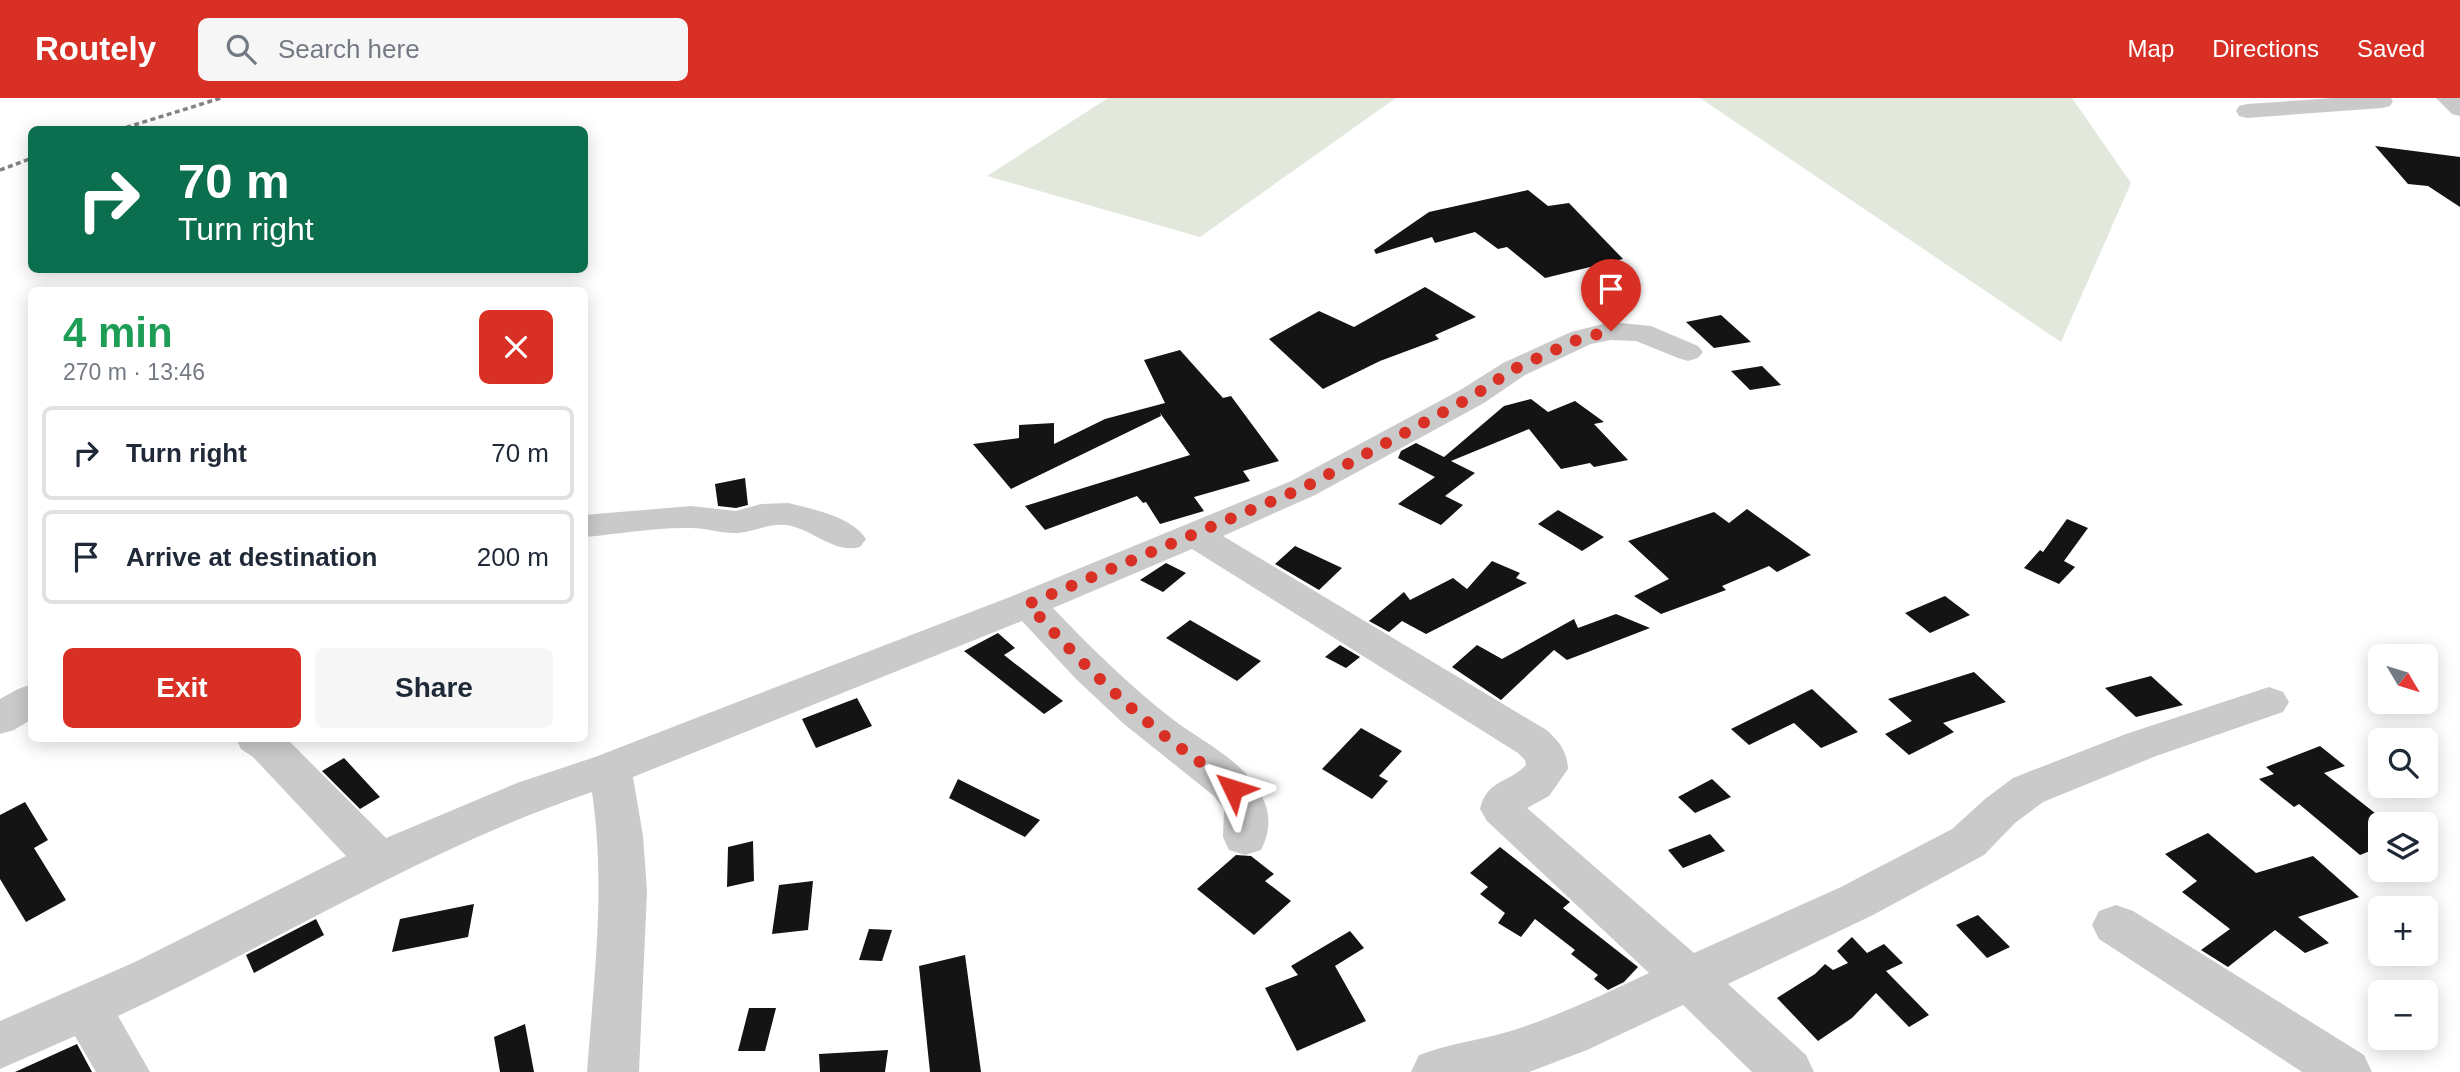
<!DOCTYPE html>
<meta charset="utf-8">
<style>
body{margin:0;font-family:Arial,sans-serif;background:#f6f6f7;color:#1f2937;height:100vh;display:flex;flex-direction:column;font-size:26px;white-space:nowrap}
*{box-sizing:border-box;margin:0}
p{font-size:23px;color:#747a83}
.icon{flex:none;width:38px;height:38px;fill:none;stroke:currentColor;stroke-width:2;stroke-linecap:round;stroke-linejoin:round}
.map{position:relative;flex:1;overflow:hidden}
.sheet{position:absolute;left:28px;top:189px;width:560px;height:455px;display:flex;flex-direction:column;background:#fff;border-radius:10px;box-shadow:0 4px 18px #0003}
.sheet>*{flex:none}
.top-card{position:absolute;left:28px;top:28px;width:560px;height:147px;border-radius:10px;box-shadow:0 4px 18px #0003;background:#0b6e4f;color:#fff;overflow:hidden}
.needle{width:46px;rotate:128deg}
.tools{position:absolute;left:2368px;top:546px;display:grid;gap:14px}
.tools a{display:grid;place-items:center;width:70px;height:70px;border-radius:10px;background:#fff;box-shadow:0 4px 18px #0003;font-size:35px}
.pin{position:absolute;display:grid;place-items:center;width:60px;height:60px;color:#fff;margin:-72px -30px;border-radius:50% 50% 50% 0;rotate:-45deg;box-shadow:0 0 7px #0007}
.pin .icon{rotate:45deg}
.me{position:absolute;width:77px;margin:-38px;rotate:311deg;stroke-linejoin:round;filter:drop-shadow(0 0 5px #0008)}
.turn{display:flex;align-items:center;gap:24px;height:147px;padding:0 35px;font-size:32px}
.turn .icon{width:91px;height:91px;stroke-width:2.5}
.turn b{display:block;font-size:49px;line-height:60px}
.round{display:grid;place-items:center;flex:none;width:74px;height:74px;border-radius:10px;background:#f6f6f7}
.overview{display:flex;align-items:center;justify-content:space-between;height:119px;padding:0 35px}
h1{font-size:42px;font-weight:600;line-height:52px;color:#1e9e55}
.button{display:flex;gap:14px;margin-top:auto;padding:14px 35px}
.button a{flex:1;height:80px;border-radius:10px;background:#d93025;color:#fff;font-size:28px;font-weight:600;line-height:80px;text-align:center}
.button a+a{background:#f6f6f7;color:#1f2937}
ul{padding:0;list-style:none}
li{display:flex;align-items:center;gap:21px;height:94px;margin:0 14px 10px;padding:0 21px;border:4px solid #e0e1e3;border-radius:10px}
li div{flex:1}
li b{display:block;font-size:26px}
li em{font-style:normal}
header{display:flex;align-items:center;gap:42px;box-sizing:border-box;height:98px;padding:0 35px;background:#d93025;color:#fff}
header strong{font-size:33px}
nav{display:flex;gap:38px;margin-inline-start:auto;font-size:24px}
.search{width:490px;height:63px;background:#f6f6f7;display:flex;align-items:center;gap:18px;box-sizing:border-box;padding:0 24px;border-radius:10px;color:#747a83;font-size:26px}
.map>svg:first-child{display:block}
.green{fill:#e2e9dc}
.building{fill:#141414}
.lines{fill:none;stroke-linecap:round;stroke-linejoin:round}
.minor{fill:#cacaca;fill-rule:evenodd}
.rail{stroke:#828282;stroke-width:3.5;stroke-dasharray:5 3.5;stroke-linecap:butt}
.route{stroke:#d93025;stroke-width:12;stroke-dasharray:0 21.6}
</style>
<header>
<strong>Routely</strong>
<div class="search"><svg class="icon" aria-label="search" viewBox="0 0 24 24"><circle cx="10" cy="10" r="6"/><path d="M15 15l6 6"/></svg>Search here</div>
<nav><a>Map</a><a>Directions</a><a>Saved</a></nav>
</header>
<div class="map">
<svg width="2460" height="974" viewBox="0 0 2460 974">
<rect width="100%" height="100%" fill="#fff"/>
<!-- green -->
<g class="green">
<polygon points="1108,0 1396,0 1200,139 987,78"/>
<polygon points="1700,0 2072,0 2131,85 2061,244"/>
</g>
<!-- building -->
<g class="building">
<polygon points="2375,48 2460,59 2460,109 2428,88 2408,86"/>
<polygon points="1528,92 1548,108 1569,105 1623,161 1545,180 1507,149 1498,151 1475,134 1435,145 1432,139 1376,156 1374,152 1429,114"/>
<polygon points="1425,189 1476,219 1435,237 1439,241 1380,263 1323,291 1269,241 1319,213 1354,229"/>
<polygon points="1721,217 1751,244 1714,250 1686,224"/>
<polygon points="1180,252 1223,300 1231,298 1279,363 1243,373 1250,383 1194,399 1204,413 1160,426 1146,404 1143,405 1137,398 1045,432 1025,408 1190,357 1160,315 1161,318 1011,391 973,346 1019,340 1019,327 1054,325 1054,346 1105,321 1165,305 1144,262"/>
<polygon points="1762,268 1781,287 1750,292 1731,273"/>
<polygon points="1531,301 1548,314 1575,303 1604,324 1594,326 1628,362 1594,369 1590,365 1561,371 1529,331 1451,363 1475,375 1445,398 1463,407 1441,427 1398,406 1435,379 1398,360 1401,353 1416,345 1444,359 1504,308"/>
<polygon points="745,380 748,407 736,410 718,408 715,386"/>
<polygon points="1747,411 1811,457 1777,474 1769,468 1722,488 1726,492 1661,516 1634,498 1669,481 1628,443 1714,414 1729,425"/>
<polygon points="1558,412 1604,439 1582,453 1538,426"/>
<polygon points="2067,421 2088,430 2064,463 2075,469 2059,486 2024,470 2040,452 2043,454"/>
<polygon points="1295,448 1342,470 1319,492 1275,466"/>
<polygon points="1492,463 1520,475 1516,480 1527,485 1426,536 1402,523 1389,534 1369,523 1404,494 1410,502 1453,480 1467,491"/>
<polygon points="1166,465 1186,475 1163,494 1140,482"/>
<polygon points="1945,498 1970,517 1930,535 1905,515"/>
<polygon points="1616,516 1650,530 1567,562 1554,552 1501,602 1452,569 1477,547 1502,561 1574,521 1578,530"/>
<polygon points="1190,522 1261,563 1237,583 1166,540"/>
<polygon points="998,535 1015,550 1004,557 1063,603 1044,616 964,553"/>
<polygon points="1340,547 1360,559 1346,570 1325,559"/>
<polygon points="1974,574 2006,604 1943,625 1954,634 1909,657 1885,636 1912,623 1888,601"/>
<polygon points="2151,578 2183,607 2136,619 2105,590"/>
<polygon points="1812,591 1858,634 1821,650 1794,625 1749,647 1731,631"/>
<polygon points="857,600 872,628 816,650 802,621"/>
<polygon points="1361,630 1402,653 1379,678 1388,683 1372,701 1322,671"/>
<polygon points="2320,648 2345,668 2324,675 2380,719 2380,749 2360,757 2299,706 2294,709 2259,681 2274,676 2266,669"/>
<polygon points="344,660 380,699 360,711 322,673"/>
<polygon points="958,681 1040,722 1025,739 949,700"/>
<polygon points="1712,681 1731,699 1695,715 1678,699"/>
<polygon points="25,704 48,742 34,750 66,802 26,824 0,781 0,717"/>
<polygon points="2208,735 2256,775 2313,758 2359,799 2298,819 2329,845 2305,855 2275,832 2228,869 2201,852 2230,831 2182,794 2197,783 2165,756"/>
<polygon points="1710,736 1725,753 1683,770 1668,752"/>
<polygon points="753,743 754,783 727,789 728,749"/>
<polygon points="1500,749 1570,804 1563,810 1638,869 1624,884 1608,892 1594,881 1598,877 1571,856 1575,852 1535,821 1521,839 1498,825 1505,815 1480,796 1488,789 1470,775"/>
<polygon points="1236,757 1251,758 1274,776 1265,783 1291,803 1254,837 1197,791"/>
<polygon points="813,783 808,832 772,836 779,787"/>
<polygon points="474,806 468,839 392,854 400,821"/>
<polygon points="1978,817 2010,849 1987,860 1956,827"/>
<polygon points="316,821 324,837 254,875 246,857"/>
<polygon points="869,831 892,832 882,863 859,862"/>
<polygon points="1350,833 1364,850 1335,868 1366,923 1297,953 1265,890 1298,877 1291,868"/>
<polygon points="1852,839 1867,855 1884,846 1903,865 1886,873 1929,917 1909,929 1876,895 1852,920 1818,943 1777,900 1815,876 1825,866 1833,872 1848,865 1837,853"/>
<polygon points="965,857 981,974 930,974 919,868"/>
<polygon points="749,910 776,910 765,953 738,953"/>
<polygon points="525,926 534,974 500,974 494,939"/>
<polygon points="77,946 92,974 15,974"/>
<polygon points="888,952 885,974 820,974 819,956"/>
</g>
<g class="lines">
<!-- minor -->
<g class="minor">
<polygon points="2333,0 2391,0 2393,3 2390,8 2382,10 2247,20 2239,18 2236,13 2239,8 2247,6"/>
<polygon points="2436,0 2460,0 2460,18 2452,16"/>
<path d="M1611 224 1651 228 1698 248 1703 254 1698 260 1688 263 1678 260 1636 243 1611 242 1591 246 1525 277 1484 305 1315 397 1223 438 1548 633C1560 645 1567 653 1568 671L1549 698 1527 710 1694 855 1841 789 1952 731 1985 701 2013 680 2126 636 2269 589 2283 594 2289 604 2283 614 2156 658 2043 704 2015 725 1984 757 1873 817 1728 886 1806 957 1814 974H1752L1683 907 1587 952 1529 974H1411L1419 957C1450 945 1482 942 1514 932 1560 917 1605 896 1649 875L1487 723 1480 711C1487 681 1508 686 1526 667L1525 662 1518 655 1192 451 1053 510C1090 549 1129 587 1171 620 1198 641 1235 658 1255 687 1270 708 1273 728 1261 752L1245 757 1229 752 1223 739 1224 711 1214 698 1124 626 1076 581 1022 523 633 679 643 738 647 793 639 974H587C594 879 606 789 592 694 426 750 277 844 118 918L150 974H96L75 938 0 971V923L135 864 346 758 253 659 241 651 236 640H286L386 740 517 685 595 659 1015 497 1248 401 1291 383 1462 291 1503 265 1571 234Z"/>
<path d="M789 405C814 412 851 418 866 441L860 449C833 456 814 431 786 427 768 425 751 435 734 435 720 435 705 430 691 430 656 429 619 436 584 439V417L691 408 736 413 761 406Z"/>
<polygon points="32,586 32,621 14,632 0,636 0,601 18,591"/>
<polygon points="2116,807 2133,813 2364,957 2372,974 2302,974 2099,841 2092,827 2099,813"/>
</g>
<!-- rail -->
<g class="rail">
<polyline points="118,32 221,0"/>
<polyline points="0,72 32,60"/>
</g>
</g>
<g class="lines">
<!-- route -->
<path class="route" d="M1233 691C1209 668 1181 652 1156 631 1110 593 1068 551 1028 506L1303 390 1473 298 1514 271 1581 240 1611 233"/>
</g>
</svg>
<div class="tools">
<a><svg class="needle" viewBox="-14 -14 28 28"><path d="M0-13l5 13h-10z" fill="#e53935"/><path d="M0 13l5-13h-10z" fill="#747a83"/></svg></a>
<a><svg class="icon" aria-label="search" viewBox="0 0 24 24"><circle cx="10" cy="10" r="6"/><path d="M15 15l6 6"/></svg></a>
<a><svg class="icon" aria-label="layers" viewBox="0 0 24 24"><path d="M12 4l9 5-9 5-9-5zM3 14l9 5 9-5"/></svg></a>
<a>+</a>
<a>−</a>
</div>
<div class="pin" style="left:1611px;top:233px;background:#d93025"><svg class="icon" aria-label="arrive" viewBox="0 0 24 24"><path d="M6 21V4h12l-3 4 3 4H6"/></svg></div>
<svg class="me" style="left:1233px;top:691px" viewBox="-20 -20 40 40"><path d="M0-17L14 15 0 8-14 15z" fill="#d93025" stroke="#fff" stroke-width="4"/></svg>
<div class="top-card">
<div class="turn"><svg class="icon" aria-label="right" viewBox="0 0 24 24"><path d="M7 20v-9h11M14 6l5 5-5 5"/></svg><div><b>70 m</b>Turn right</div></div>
</div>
<section class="sheet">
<div class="overview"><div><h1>4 min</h1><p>270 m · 13:46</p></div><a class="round" style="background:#d93025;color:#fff"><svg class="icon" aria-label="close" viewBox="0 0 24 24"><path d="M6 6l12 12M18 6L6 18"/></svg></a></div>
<ul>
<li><svg class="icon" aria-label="right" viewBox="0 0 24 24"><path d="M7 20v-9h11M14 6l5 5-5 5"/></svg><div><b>Turn right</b></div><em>70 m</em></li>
<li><svg class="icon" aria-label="arrive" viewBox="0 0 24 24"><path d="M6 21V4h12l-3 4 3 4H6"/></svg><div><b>Arrive at destination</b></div><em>200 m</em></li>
</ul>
<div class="button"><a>Exit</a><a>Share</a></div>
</section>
</div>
